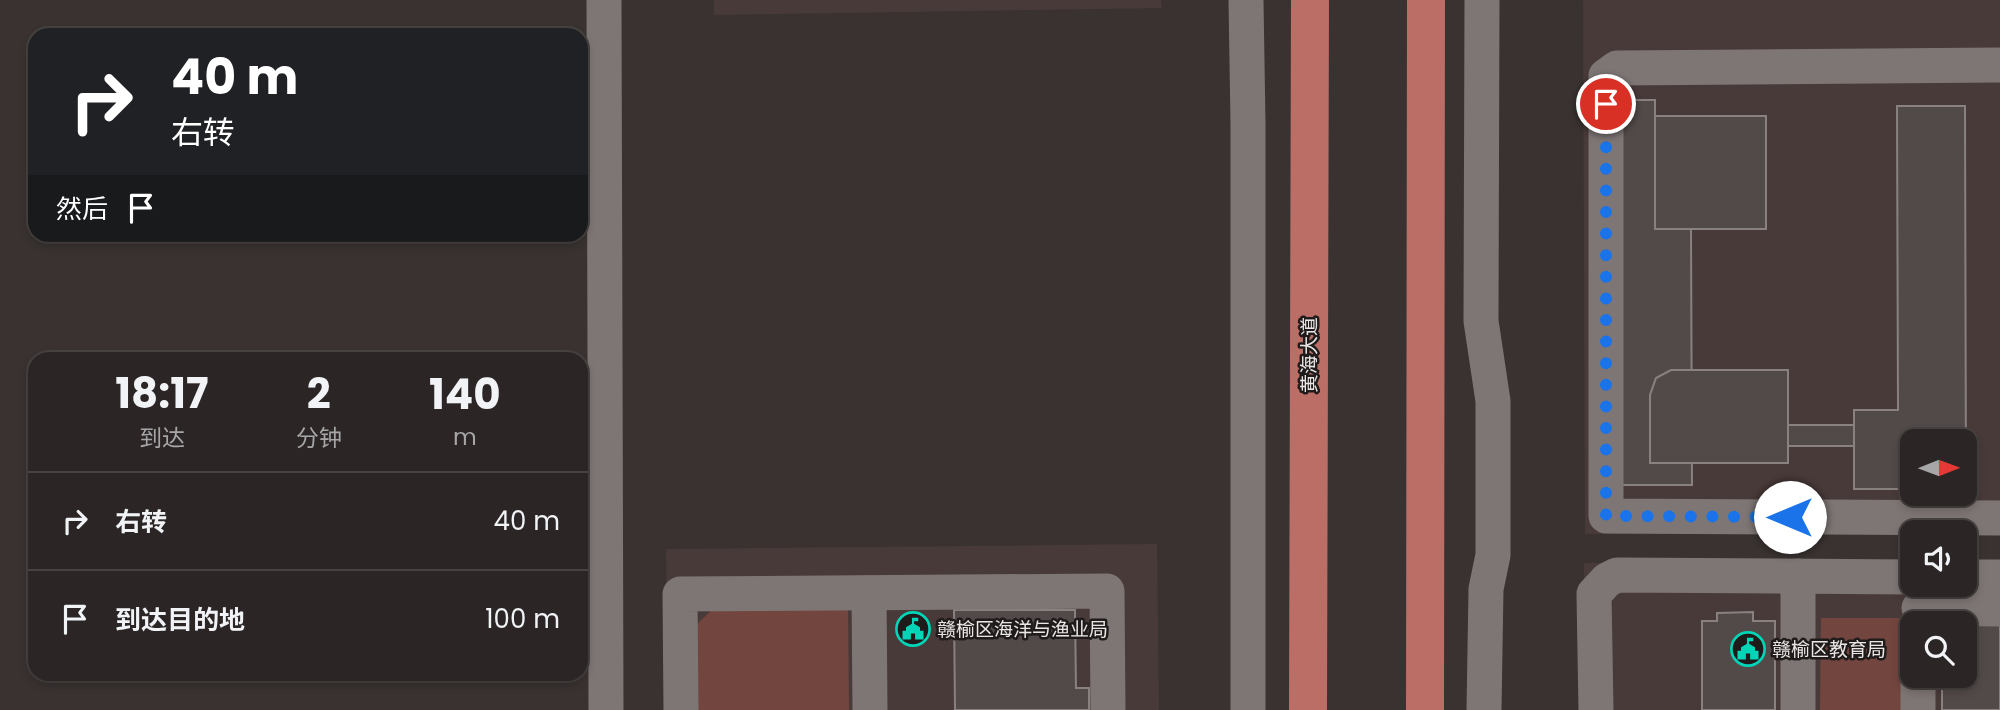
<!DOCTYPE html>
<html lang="zh">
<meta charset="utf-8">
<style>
body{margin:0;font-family:Poppins,"Noto Sans SC",sans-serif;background:#332e2d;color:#f1f3f6;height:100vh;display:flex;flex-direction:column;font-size:26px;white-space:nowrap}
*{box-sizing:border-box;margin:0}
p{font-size:23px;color:#a6a5a7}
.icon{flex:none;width:38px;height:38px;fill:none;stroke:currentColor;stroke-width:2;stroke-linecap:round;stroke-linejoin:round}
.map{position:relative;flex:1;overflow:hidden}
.drawer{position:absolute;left:28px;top:352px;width:560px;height:329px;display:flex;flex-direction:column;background:#2b2625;border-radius:21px;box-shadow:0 4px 10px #0003,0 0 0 2px #474342}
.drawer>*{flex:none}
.top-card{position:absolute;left:28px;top:28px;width:560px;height:214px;border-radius:21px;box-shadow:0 4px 10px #0003,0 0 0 2px #474342;background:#202124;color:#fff;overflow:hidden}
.needle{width:46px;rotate:89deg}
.fabs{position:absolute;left:1900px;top:429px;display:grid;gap:14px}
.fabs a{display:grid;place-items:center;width:77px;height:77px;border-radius:14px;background:#2b2625;box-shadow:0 4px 10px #0003,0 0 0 2px #474342;font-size:35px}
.pin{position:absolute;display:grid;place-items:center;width:60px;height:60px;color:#fff;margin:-30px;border:4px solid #fff;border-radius:50%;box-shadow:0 2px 7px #0007}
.me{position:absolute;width:77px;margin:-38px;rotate:270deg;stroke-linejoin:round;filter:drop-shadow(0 0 5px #0008)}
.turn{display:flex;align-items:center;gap:24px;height:147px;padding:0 28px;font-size:32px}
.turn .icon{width:91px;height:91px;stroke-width:2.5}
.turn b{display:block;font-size:49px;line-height:60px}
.then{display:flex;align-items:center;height:66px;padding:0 28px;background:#0003;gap:14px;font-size:26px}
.eta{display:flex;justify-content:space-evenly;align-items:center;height:119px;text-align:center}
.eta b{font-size:42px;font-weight:700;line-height:49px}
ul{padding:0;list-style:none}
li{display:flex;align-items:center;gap:21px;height:98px;padding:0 28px;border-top:2px solid #474342}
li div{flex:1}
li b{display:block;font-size:26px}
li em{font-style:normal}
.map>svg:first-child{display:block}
.built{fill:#483a39;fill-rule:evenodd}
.green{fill:#73453f}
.building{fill:#524a49;stroke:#898180;stroke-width:2}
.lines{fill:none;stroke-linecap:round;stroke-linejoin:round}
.minor{stroke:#7e7675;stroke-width:35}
.major{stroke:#ba6e66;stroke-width:38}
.route{stroke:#1a73e8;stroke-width:12;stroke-dasharray:0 21.6}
.labels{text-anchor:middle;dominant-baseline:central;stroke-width:5;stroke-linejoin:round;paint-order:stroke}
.street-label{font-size:19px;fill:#ebe6e6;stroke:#1e1b1a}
.poi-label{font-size:19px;fill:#ebe6e6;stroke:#1e1b1a;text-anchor:start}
</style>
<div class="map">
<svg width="2000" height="710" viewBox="0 0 2000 710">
<rect width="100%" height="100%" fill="#393231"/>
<!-- built -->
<g class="built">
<polygon points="714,0 1161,0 1162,8 714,15"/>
<path d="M1583 0H2000V534H1585ZM1913 441H1965V494H1913Z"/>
<polygon points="1157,544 1159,710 668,710 666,549"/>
<path d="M1913 562V584H1965L2000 710H1584V563ZM1913 623H1965V676H1913Z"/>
</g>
<!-- green -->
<g class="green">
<polygon points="848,606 849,710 698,710 697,624 715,607"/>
<polygon points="1821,618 1908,618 1907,710 1820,710"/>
</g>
<!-- building -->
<g class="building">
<polygon points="1611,100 1655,100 1655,229 1691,229 1692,485 1612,485"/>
<polygon points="1897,106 1965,106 1966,489 1965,441 1913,441 1913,489 1854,489 1854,410 1898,410"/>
<rect x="1655" y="116" width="111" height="113"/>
<polygon points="1671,370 1788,370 1788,463 1650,463 1650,395 1656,378"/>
<rect x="1788" y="425" width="66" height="21"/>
<polygon points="954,610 1075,610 1076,688 1089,688 1089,710 955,710"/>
<polygon points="1753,612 1753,621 1775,621 1775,710 1702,710 1702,621 1717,621 1717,613"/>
<polygon points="1973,622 2000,622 2000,710 1942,710 1942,676 1965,676 1965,651 1973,651"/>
</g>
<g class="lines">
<!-- minor -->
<g class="minor">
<polyline points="604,0 606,710"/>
<polyline points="1246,0 1248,123 1248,710"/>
<polyline points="1482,0 1481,321 1493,401 1493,555 1486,589 1484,710"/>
<polyline points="2000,65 1617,68 1606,76 1606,516 2000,518"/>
<polyline points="1965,577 2000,577"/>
<polyline points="869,593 870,710"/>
<polyline points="1919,608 2000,609"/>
<polyline points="681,710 680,594 1107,591 1108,710"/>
<polyline points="1596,710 1594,594 1607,580 1617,575 1913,577"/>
<polyline points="1798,710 1798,576"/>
<polyline points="1918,710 1918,676"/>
</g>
<!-- major -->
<g class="major">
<polyline points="1308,710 1310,0"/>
<polyline points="1425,710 1426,0"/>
</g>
</g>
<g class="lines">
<!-- route -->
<polyline class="route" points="1606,104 1606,516 1790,517"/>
</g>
<!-- icons -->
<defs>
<g id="civic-ring" transform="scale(1.75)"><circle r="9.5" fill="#1e1b1a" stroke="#00d5b7" stroke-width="1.5"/><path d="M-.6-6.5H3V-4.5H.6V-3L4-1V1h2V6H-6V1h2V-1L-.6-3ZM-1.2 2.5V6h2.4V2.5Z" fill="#00d5b7"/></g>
</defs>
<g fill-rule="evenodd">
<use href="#civic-ring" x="913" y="629"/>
<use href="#civic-ring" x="1748" y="649"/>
</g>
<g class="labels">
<!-- street labels -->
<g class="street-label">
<text transform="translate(1309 355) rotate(-90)">黄海大道</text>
</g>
<!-- poi labels -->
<g class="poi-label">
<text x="937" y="629">赣榆区海洋与渔业局</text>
<text x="1772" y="649">赣榆区教育局</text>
</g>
</g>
</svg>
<div class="fabs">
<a><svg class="needle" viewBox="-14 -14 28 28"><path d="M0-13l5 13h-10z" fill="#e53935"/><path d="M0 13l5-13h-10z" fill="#a6a5a7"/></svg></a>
<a><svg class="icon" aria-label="sound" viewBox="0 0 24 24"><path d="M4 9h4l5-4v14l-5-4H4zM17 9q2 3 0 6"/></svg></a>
<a><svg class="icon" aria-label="search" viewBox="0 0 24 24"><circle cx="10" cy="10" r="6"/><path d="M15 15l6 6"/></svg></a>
</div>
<div class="pin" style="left:1606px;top:104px;background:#d93025"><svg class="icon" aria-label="arrive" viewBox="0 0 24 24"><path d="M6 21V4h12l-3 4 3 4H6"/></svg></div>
<svg class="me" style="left:1790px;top:517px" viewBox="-20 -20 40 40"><circle r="19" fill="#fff"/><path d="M0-13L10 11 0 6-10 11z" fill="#1a73e8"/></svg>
<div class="top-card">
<div class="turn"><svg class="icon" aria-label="right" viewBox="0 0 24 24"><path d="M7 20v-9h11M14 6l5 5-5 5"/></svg><div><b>40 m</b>右转</div></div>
<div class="then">然后<svg class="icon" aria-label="arrive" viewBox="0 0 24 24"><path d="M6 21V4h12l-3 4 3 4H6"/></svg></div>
</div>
<section class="drawer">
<div class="eta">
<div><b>18:17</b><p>到达</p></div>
<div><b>2</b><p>分钟</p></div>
<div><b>140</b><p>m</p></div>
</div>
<ul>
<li><svg class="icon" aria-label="right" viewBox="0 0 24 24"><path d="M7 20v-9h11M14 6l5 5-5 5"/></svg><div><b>右转</b></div><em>40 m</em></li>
<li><svg class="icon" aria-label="arrive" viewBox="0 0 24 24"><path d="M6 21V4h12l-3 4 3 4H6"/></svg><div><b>到达目的地</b></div><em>100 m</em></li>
</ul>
</section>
</div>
